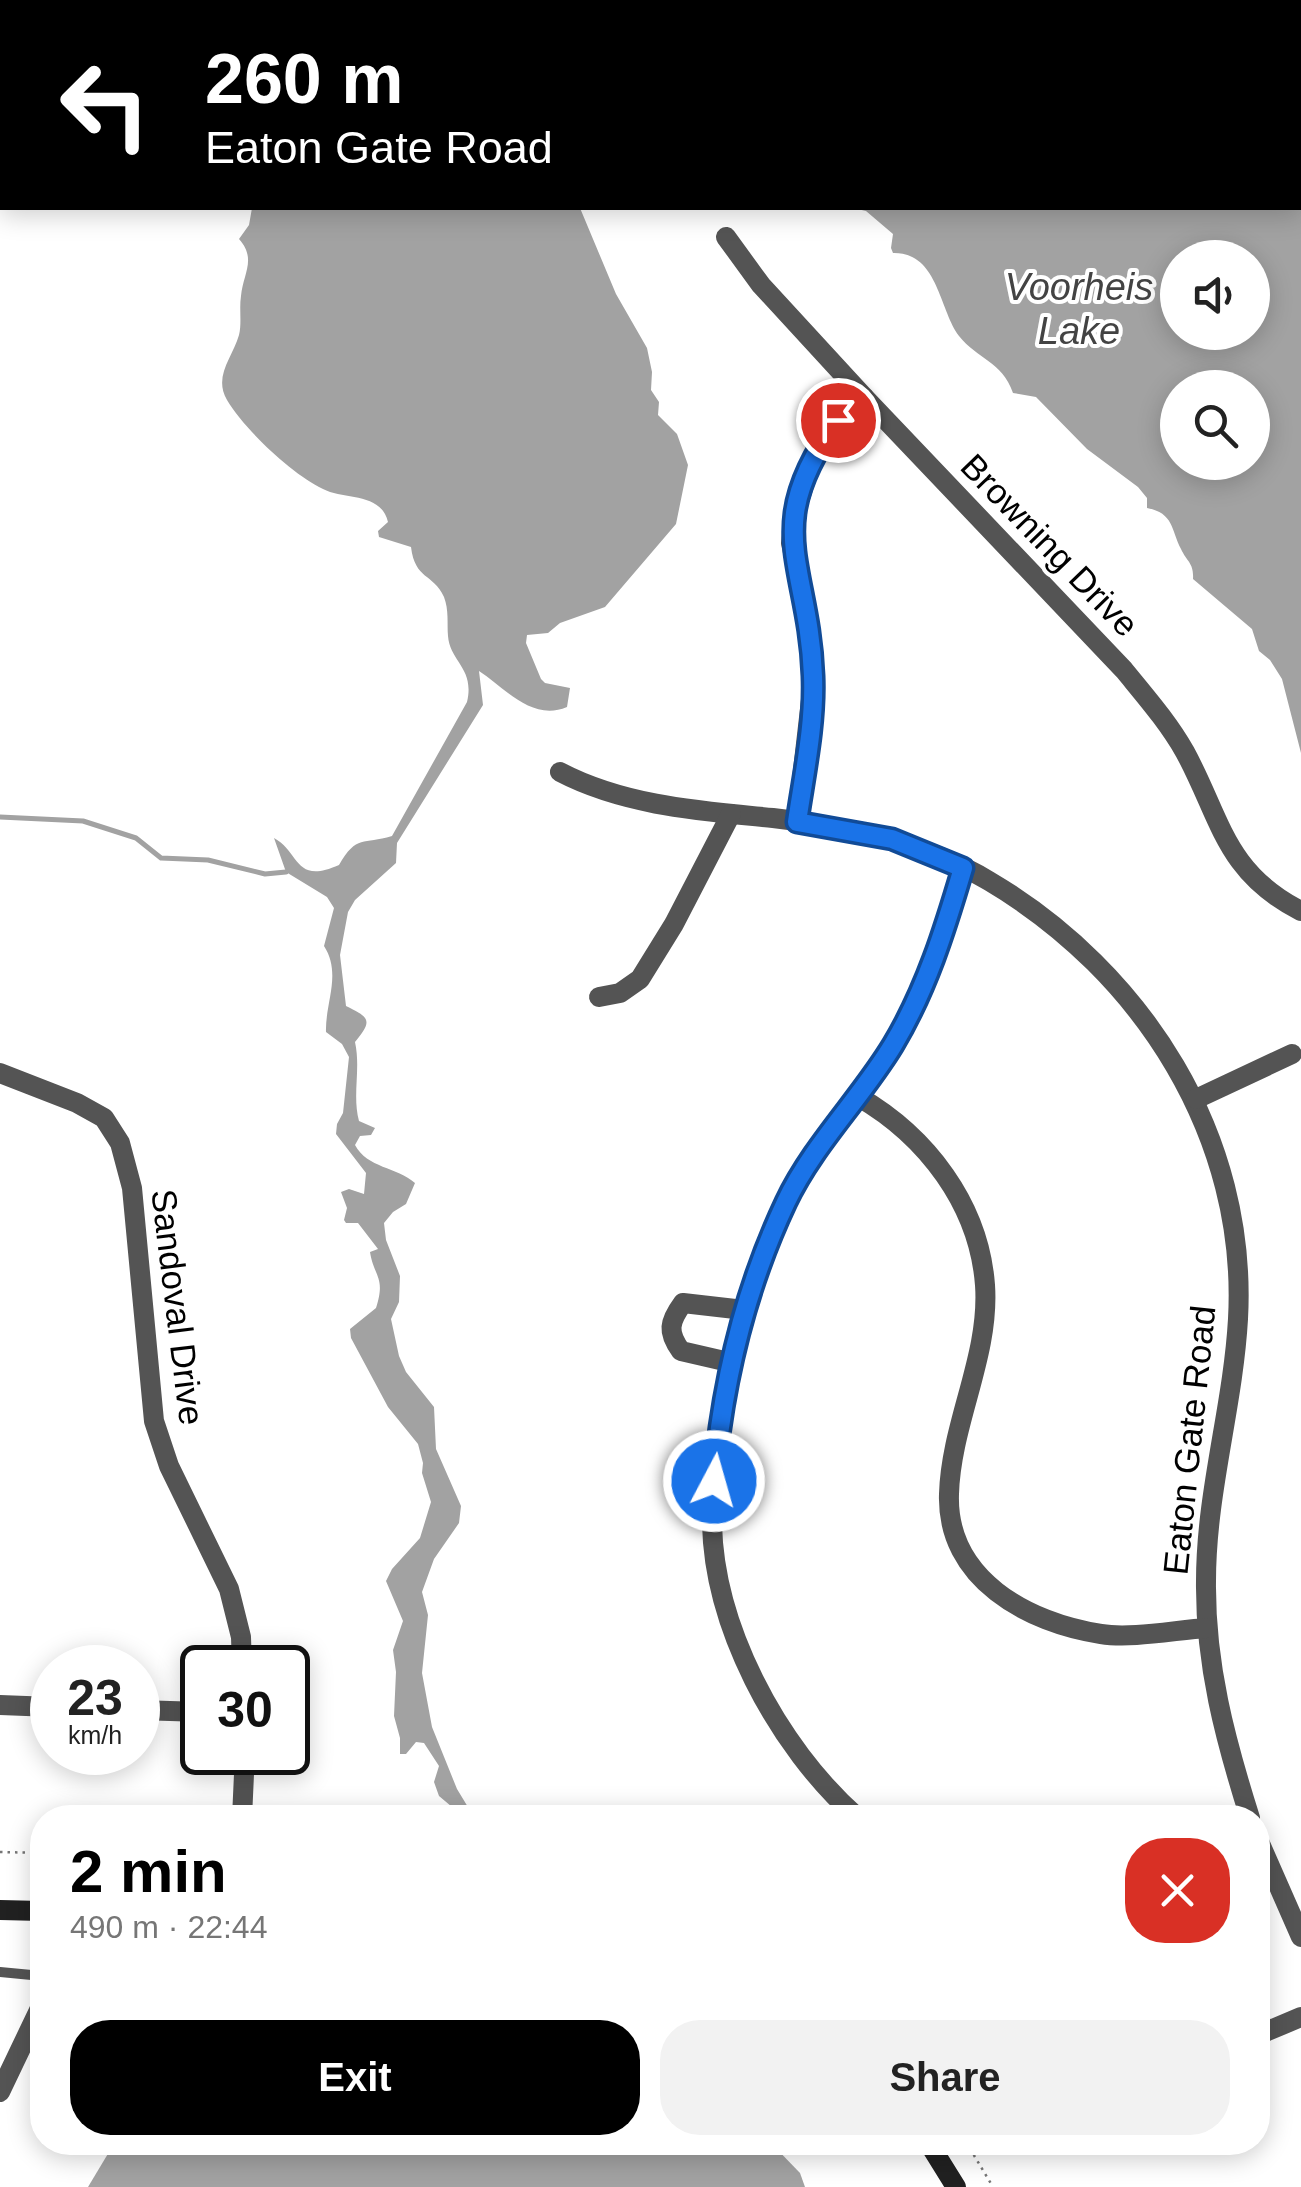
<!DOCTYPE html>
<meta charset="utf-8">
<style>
body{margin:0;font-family:Helvetica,sans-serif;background:#f2f2f2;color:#222;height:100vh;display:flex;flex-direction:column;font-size:38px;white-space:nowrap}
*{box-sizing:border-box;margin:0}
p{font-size:32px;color:#767676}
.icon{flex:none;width:55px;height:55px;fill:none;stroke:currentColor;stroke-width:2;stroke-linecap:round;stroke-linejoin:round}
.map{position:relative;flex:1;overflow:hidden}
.sheet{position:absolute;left:30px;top:1805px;width:1240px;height:350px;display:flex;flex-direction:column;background:#fff;border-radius:40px;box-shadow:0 5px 25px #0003}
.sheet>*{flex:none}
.hud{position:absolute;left:0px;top:0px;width:1302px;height:210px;box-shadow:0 5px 25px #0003;background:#000;color:#fff;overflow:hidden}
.fabs{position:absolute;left:1160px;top:240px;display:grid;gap:20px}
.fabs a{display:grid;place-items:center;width:110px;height:110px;border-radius:50%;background:#fff;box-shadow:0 5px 25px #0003;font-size:50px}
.speed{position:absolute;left:30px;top:1645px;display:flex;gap:20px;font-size:50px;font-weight:700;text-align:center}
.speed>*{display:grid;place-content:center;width:130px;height:130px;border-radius:50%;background:#fff;box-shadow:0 5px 25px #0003;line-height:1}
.speed small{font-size:25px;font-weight:400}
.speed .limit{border:5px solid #111;border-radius:15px;background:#fff;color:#111}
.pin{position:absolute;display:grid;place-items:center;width:85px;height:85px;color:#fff;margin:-42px;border:5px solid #fff;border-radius:50%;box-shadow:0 2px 10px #0007}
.me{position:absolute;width:110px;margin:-55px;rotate:6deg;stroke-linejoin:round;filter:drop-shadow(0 0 8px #0008)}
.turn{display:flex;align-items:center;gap:35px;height:210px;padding:0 40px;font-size:45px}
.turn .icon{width:130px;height:130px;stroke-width:2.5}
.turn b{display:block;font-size:70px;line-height:85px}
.round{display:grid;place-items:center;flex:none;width:105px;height:105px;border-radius:40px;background:#f2f2f2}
.summary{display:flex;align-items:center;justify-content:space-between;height:170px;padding:0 40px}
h1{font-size:60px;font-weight:700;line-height:75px;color:#000}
.action{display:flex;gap:20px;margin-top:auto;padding:20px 40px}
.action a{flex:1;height:115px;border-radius:40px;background:#000;color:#fff;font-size:40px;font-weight:700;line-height:115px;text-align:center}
.action a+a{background:#f2f2f2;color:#222}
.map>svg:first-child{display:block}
.water{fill:#a2a2a2;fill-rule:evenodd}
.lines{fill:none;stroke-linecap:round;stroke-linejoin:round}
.stream{stroke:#a2a2a2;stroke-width:5}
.path{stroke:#767676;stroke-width:2.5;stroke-dasharray:2.5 5;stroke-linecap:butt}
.lane{stroke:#545454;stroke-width:10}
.street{stroke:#545454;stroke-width:20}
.secondary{stroke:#212121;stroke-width:20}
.route-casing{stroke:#114b97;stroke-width:25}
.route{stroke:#1a73e8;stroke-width:18}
.labels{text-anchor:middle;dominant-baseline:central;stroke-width:8;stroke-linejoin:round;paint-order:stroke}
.street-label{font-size:35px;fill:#000;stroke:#fff}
.water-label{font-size:38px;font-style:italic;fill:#434343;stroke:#fff}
</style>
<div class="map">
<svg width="1301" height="2187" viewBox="0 0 1301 2187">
<rect width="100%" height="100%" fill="#fff"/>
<!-- water -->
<g class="water">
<path d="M528 0H1301V753L1282 679 1270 660 1259 651 1252 629 1193 579C1194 563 1187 562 1181 549 1171 530 1174 513 1147 508V498L1138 487 1087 449 1036 397 1013 393C1002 361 977 359 959 336 939 309 938 252 893 253L891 248 893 234 866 211 853 208H1300V2H525ZM1178 258H1252V332H1178ZM1178 388H1252V462H1178Z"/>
<path d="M252 208H580L616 294 647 348 652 372 651 390 659 402 658 415 677 434 688 465 676 524 605 607 560 623 548 633 527 635 526 643 541 679 545 683 570 688 567 707C532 722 505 688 479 671L483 705 397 843 396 863 355 900 348 912 340 955 346 1006C371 1018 372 1021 355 1042 361 1069 352 1095 359 1121L375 1128 371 1135 360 1136 355 1145C367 1168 397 1167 415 1183L406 1204 393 1212 384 1223 386 1240 400 1276 399 1302 391 1319 399 1356 406 1372 434 1407 436 1449 461 1506 459 1523 434 1559 422 1592 428 1615 422 1673 432 1727 457 1789 474 1817H464L439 1796 434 1782 439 1766 424 1743 416 1742 406 1754H400V1738L394 1716 396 1672 393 1650 403 1621 386 1581 392 1569 420 1538 431 1502 422 1473 423 1463 418 1444 388 1407 351 1338 350 1329 376 1308C386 1277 374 1277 370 1252L378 1249 358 1223H346L344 1220 347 1208 341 1192 349 1189 364 1194 366 1173 336 1134 337 1124 343 1113 349 1057 342 1044 326 1032C325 1003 342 974 324 946L334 908 327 897 286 872 274 838C300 852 294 885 339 865 357 834 363 845 392 836L467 702C475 668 450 662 448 636 447 623 449 610 444 597 433 573 415 580 411 547L379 537 378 531 388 522C381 492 344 500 323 489 292 474 245 430 227 400 213 376 233 357 239 335 242 323 239 309 241 296 243 274 257 259 239 239L249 225Z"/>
<polygon points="115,2142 771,2143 800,2173 805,2187 88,2187"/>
</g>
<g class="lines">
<!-- stream -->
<polyline class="stream" points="0,817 83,821 136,838 161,858 208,860 265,874 286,872"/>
<!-- path -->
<g class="path">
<polyline points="0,1852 42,1853"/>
<polyline points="966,2142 993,2187"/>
</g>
<!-- lane -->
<polyline class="lane" points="0,1972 42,1976"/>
<!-- street -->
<g class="street">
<polyline points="68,2 68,0"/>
<polyline points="0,73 2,71"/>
<path d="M726 237 761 285 864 397 1124 670C1146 697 1168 722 1185 752 1221 818 1224 872 1301 911"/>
<path d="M560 772C625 806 702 811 773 818 848 827 924 842 989 881 1143 972 1248 1137 1238 1319 1233 1407 1206 1492 1206 1581 1205 1664 1225 1739 1250 1818"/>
<polyline points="797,822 813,683 811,633 791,543 793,520 814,454 839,420 864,397"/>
<polyline points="599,997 620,993 640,979 674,924 731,814"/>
<polyline points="0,1073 77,1103 104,1118 120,1143 132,1188 154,1421 169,1466 229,1589 241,1637 242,1668"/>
<path d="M859 1097C926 1136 979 1204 985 1285 990 1356 951 1423 949 1494 946 1579 1028 1623 1101 1634 1131 1639 1176 1630 1207 1628"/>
<polyline points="1196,1099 1292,1054"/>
<path d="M733 1363 681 1351C667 1332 669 1322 683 1303L744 1310"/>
<polyline points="0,1705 52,1707"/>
<polyline points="138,1710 202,1712"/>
<polyline points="242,1818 245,1752"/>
<path d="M858 1818C777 1747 710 1622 712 1513 713 1467 721 1423 730 1378 741 1321 760 1250 787 1199 817 1143 863 1097 894 1043 926 988 945 929 963 868"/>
<polyline points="1258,1839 1301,1937"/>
<polyline points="1258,2035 1301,2017"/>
<polyline points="0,2092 42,2004"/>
</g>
<!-- secondary -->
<g class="secondary">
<polyline points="0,1910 42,1911"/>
<polyline points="928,2142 956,2187"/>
</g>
</g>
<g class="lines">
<!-- route casing -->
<g class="route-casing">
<path id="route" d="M714 1481C722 1385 745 1289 786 1202 813 1145 861 1098 893 1045 926 990 945 929 963 868L892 839 797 822C804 774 815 724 813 676 809 563 759 528 838 420"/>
</g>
<!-- route -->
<use href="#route" class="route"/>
</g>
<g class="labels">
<!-- street labels -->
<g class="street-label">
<text transform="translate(1050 545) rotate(46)">Browning Drive</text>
<text transform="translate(178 1307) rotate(83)">Sandoval Drive</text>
<text transform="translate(1189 1440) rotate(-84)">Eaton Gate Road</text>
</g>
<!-- water labels -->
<g class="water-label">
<text x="1079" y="287">Voorheis<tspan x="1079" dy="44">Lake</tspan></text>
</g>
</g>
</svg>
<div class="fabs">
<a><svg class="icon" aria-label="sound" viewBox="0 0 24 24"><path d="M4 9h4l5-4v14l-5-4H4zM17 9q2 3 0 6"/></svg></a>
<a><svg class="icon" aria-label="search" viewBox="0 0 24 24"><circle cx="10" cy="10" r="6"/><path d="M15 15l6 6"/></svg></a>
</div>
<div class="speed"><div>23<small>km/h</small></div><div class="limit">30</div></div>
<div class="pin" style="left:838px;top:420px;background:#d93025"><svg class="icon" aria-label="arrive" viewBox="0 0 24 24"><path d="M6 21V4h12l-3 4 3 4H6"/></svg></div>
<svg class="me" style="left:714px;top:1481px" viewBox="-20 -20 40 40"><circle r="17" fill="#1a73e8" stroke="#fff" stroke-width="3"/><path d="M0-11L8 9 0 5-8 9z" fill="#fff"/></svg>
<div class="hud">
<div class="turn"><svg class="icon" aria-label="left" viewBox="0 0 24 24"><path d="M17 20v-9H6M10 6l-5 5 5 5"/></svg><div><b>260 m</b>Eaton Gate Road</div></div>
</div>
<section class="sheet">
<div class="summary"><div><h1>2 min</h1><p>490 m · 22:44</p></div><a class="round" style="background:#d93025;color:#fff"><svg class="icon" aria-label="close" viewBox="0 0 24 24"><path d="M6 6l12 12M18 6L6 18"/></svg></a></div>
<div class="action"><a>Exit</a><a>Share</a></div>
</section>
</div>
